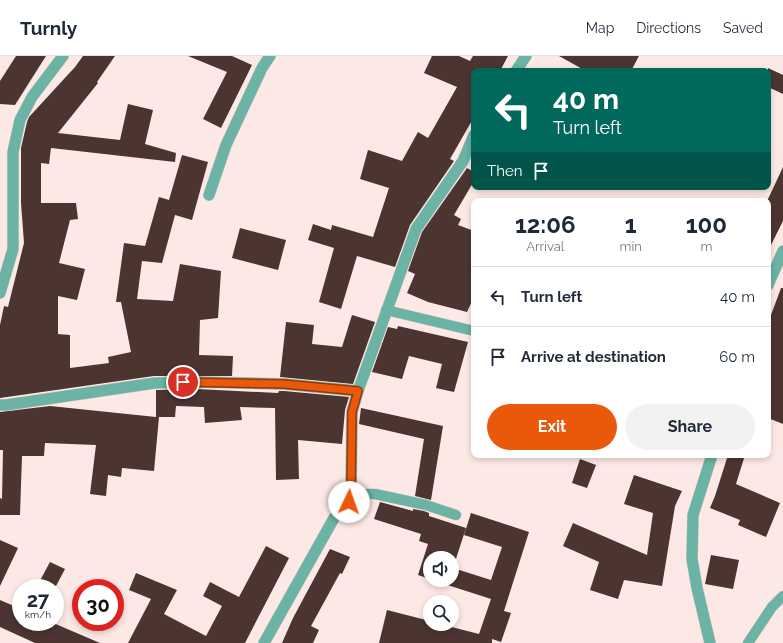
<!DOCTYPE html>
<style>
body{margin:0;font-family:Raleway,sans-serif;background:#f2f2f3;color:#1f2937;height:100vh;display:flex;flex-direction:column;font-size:15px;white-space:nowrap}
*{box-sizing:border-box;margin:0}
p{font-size:13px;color:#747a83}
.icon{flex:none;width:22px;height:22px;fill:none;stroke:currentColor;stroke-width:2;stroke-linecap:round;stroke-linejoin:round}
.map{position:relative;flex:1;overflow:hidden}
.details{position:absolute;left:471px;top:142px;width:300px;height:260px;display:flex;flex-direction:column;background:#fff;border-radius:8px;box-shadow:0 2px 6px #0003}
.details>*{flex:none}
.hud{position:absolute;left:471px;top:12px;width:300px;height:122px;border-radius:8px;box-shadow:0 2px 6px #0003;background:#00695c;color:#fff;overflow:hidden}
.tools{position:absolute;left:423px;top:495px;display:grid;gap:8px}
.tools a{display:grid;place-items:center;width:36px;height:36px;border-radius:50%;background:#fff;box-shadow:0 2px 6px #0003;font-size:20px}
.speed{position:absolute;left:12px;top:523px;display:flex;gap:8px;font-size:20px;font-weight:700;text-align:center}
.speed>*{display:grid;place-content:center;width:52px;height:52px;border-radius:50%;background:#fff;box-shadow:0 2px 6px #0003;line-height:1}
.speed small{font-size:10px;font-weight:400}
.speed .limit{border:6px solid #d22;background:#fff;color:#111}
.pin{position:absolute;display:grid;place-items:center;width:34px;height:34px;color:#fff;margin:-17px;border:2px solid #fff;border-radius:50%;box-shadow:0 1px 4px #0007}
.me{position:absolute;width:44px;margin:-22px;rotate:3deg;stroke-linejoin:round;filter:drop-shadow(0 0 3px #0008)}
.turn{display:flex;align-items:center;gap:14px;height:84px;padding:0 16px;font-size:18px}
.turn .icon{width:52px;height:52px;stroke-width:2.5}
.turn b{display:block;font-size:28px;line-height:34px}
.then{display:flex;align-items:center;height:38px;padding:0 16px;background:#0003;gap:8px;font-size:15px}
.eta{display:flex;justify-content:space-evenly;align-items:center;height:68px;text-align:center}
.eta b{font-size:24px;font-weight:700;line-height:28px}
.primary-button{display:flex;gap:8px;margin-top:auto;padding:8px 16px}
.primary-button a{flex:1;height:46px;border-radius:24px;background:#ea580c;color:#fff;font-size:16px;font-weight:700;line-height:46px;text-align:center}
.primary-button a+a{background:#f2f2f3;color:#1f2937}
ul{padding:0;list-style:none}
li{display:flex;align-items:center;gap:12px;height:60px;padding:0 16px;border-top:1px solid #e0e1e3}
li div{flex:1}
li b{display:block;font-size:15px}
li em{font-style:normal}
header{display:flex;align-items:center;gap:24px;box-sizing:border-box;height:56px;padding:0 20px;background:#fff;border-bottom:1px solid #e0e1e3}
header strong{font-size:19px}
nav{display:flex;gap:22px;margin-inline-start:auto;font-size:14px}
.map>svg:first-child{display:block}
.building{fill:#4c3431}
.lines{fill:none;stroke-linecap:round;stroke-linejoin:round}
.service-casing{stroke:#d8c6c3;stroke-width:11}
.minor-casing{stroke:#d8c6c3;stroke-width:12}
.service{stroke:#6ab3a5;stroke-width:10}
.minor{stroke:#6ab3a5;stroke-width:11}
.route-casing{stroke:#983908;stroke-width:10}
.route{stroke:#ea580c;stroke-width:7}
</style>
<header>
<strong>Turnly</strong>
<nav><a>Map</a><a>Directions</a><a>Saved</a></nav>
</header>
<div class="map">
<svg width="783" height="587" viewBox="0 0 783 587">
<rect width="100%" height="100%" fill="#fce9e6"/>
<!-- building -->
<g class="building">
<polygon points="16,0 46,0 15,49 0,48 0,25"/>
<polygon points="83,0 115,0 97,26 98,27 58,77 120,84 128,48 153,54 145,88 176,97 175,106 51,92 49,108 41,107 41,147 76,147 78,163 70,164 59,207 85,213 77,244 58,240 58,278 70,279 70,312 109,307 108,301 131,296 121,246 116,246 124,187 145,190 159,141 169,144 182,99 208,106 192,164 175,159 162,207 142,205 137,243 173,245 180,208 221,215 218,262 200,264 199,299 233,300 232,320 154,320 0,342 0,269 4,250 8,251 24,187 21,147 21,92 27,66 29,61 75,11"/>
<polygon points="188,0 232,0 252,9 221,72 203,63 227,16"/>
<polygon points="432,0 459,0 470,5 473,0 508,0 500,15 474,15 474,61 450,103 454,105 410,169 395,211 357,200 341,253 319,246 334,192 308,184 313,168 331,174 332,169 373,181 389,132 360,123 368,94 402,105 418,76 428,82 457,31 424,17"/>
<polygon points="559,0 639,0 631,15 586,15"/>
<polygon points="768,12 783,19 783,38 768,31"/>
<polygon points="783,111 783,165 768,195 768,143"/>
<polygon points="467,112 474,116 474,125 454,159 461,163 458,169 474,175 474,241 467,256 428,246 407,237 415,218 408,215 422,176"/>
<polygon points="240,172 286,184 278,214 232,202"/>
<polygon points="781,232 783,232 783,368 768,362 768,267"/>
<polygon points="352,259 375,266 353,328 280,321 286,266 314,269 312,288 342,291"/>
<polygon points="398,270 468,286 454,336 436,332 442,308 409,300 402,323 372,316 388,271 397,273"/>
<polygon points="197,333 278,337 279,335 284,335 349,341 345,354 342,388 298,384 299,423 276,424 275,352 240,351 242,364 205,367 204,351 176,350 175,361 159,361 154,415 122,412 121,421 108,419 106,440 90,438 96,389 45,387 44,400 22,400 20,459 0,459 0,442 2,443 3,394 0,394 0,356 50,350 156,361 156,334"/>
<polygon points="361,352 443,370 431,444 415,440 424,383 359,368"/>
<polygon points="728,399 745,399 736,428 780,447 766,481 738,469 740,464 710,452 715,440"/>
<polygon points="580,403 596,409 587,432 572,427"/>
<polygon points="634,419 682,435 675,450 662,530 624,524 618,543 590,534 599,506 563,490 573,467 647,499 653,457 624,448"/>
<polygon points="380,446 413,455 413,453 424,455 429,457 429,460 466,472 453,512 491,524 502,491 464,479 471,457 529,476 504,555 511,557 501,586 492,583 492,587 379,587 387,554 430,565 430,568 440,568 479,578 491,543 432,524 452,524 452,502 430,502 430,523 418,519 428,488 419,485 421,478 374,463"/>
<polygon points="0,484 18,492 0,530"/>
<polygon points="266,490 289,502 245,587 128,587 151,543 129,534 136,517 177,534 164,558 206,580 222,550 203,540 210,526 239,541"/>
<polygon points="330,493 350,501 342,518 340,517 311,570 319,574 313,587 282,587 293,562"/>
<polygon points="711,499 739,504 733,533 705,528"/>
<polygon points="50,506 65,513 55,532 36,532"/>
<polygon points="0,544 21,553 21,566 51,566 100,587 35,587 0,571"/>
</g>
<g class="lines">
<!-- service casing -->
<g class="service-casing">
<g id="service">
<polyline points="386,254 474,275"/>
<polyline points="351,438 375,438 426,449 456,459"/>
<polyline points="748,587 772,551 783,540"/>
</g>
</g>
<!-- minor casing -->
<g class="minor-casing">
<g id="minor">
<polyline points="516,15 526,0"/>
<polyline points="209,139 226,89 262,12 270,0"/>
<polyline points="768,229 783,195"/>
<polyline points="0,237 13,193 13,96 20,64 32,41 63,0"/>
<polyline points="0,349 6,349 155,327 197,326 284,328 358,335"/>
<polyline points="264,587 334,462 349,446 351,438 352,356 358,335 416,173 463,105 474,79"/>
<polyline points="710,587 697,532 692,503 693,459 712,399"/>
</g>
</g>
<!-- service -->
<use href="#service" class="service"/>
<!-- minor -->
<use href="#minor" class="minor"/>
</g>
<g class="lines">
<!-- route casing -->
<g class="route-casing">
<polyline id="route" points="183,326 284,328 358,335 352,356 351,438 349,446"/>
</g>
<!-- route -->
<use href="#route" class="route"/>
</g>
</svg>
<div class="tools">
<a><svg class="icon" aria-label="sound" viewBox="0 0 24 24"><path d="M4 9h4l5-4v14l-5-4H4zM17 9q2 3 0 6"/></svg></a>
<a><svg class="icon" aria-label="search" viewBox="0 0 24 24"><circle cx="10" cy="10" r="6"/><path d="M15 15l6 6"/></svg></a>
</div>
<div class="speed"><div>27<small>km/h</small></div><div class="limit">30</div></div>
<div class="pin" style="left:183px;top:326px;background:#d93025"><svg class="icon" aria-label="arrive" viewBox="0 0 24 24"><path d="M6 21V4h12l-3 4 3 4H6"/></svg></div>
<svg class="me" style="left:349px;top:446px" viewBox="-20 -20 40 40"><circle r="19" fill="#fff"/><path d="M0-13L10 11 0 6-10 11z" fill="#ea580c"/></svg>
<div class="hud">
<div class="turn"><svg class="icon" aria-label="left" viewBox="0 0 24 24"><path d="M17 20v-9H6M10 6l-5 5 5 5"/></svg><div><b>40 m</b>Turn left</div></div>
<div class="then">Then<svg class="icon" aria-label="arrive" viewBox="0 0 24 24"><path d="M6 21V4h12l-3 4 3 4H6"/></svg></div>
</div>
<section class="details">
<div class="eta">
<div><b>12:06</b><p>Arrival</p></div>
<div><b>1</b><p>min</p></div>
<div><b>100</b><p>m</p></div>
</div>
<ul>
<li><svg class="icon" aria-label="left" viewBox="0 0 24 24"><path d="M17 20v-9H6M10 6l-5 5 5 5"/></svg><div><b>Turn left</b></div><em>40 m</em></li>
<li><svg class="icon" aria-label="arrive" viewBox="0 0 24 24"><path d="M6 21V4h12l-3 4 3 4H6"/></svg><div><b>Arrive at destination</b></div><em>60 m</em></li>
</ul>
<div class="primary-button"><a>Exit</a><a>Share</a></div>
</section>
</div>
